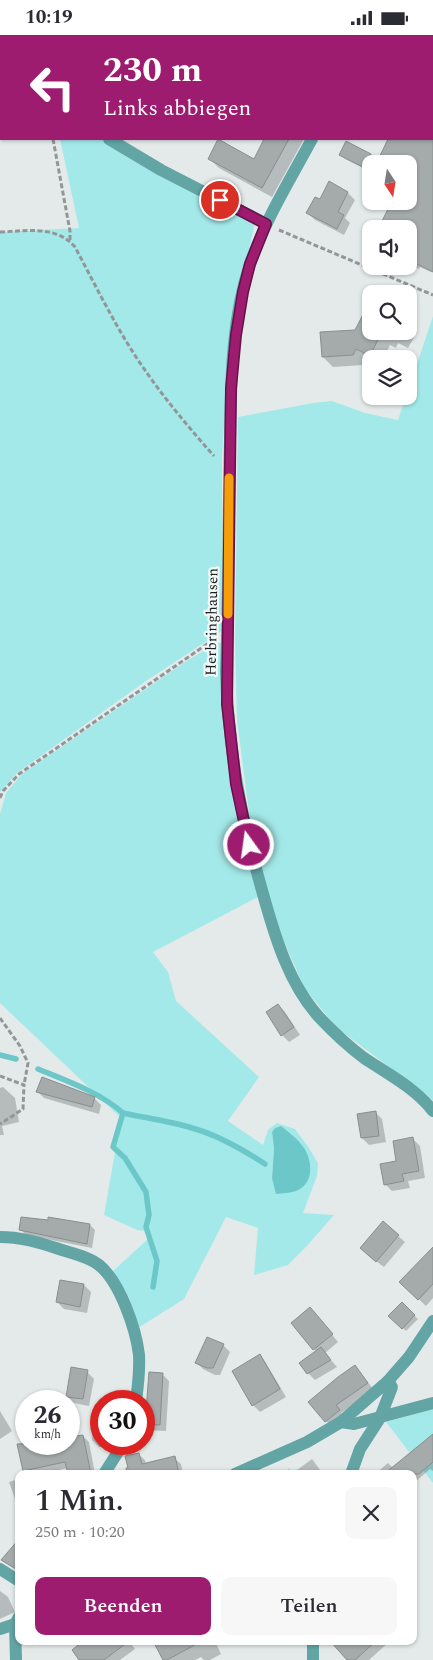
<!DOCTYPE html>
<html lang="de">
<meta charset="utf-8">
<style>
body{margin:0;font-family:Spectral,serif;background:#f7f7f7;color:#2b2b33;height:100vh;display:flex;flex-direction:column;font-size:19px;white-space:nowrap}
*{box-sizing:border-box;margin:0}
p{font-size:16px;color:#7c7c81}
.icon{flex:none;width:28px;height:28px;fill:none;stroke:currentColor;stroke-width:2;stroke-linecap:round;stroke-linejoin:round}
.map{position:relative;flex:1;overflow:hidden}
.side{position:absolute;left:15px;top:1435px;width:402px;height:175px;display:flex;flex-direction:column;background:#fff;border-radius:10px;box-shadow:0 1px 4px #0004}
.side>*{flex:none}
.banner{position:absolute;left:0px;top:0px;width:434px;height:105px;box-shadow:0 1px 4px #0004;background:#9d1c70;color:#fff;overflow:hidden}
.needle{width:32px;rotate:168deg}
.tools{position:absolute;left:362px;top:120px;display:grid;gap:10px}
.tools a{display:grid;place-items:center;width:55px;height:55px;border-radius:10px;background:#fff;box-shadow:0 1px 4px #0004;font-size:25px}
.speed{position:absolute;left:15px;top:1355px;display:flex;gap:10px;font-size:25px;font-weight:700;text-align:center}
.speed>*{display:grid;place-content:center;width:65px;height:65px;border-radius:50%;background:#fff;box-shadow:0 1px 4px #0004;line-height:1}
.speed small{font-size:12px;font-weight:400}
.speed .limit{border:8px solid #d22;background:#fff;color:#111}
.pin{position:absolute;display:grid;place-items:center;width:42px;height:42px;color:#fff;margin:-21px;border:2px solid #fff;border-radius:50%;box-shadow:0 1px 5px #0007}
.me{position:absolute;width:55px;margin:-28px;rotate:346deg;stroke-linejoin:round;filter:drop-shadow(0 0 4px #0008)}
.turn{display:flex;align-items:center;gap:18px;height:105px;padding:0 20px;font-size:22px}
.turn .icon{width:65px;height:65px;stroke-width:2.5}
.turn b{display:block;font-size:35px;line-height:42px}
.round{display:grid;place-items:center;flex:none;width:52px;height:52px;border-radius:10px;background:#f7f7f7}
.summary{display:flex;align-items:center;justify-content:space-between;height:85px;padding:0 20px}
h1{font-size:30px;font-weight:600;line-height:38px}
.cta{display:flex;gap:10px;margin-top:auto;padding:10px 20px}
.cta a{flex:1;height:58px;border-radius:10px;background:#9d1c70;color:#fff;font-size:20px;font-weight:600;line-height:58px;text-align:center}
.cta a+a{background:#f7f7f7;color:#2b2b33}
.status{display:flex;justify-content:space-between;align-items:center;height:35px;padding:0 25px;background:#fff;direction:ltr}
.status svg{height:14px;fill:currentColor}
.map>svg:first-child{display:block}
.green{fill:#a4e9e9;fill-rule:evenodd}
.water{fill:#6cc7c9}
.shadow{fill:#0003}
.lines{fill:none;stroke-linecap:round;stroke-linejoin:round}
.stream{stroke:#6cc7c9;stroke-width:5.5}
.building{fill:#a5abab;stroke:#888e8e}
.path{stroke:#929696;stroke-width:3;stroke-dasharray:5 2.5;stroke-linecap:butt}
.minor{stroke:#63a4a5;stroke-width:12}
.route-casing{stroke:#661249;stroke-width:12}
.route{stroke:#9d1c70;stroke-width:9}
.slow{stroke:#f59e0b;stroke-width:9}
.labels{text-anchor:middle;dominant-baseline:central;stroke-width:4.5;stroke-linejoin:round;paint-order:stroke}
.street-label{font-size:15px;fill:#1d1f1f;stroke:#f1f8f8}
</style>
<div class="status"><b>10:19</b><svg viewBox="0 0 49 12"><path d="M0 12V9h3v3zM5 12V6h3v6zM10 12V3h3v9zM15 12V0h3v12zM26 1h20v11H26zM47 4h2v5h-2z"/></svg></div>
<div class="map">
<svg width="433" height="1625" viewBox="0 0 433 1625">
<rect width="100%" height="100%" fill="#e4eaea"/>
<!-- green -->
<g class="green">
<polygon points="60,104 113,104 256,183 230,298 222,422 222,596 146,646 17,738 0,757 0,197 79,193"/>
<polygon points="433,281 433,1066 427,1060 337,993 305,954 276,889 253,808 237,685 235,604 238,382 313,368 332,366 365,378 398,385 406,361 409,361 409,353"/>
<path d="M222 607C222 635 220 664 223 692 229 750 242 806 260 861L153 917 168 937 176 966 259 1042 228 1086 263 1110 268 1095 277 1088 295 1094 309 1113 318 1128 317 1141 303 1178 334 1180 306 1212 288 1230 254 1240 258 1193 226 1182 184 1264 138 1293 112 1237 149 1203 147 1196 137 1195 104 1180 121 1083 0 968V779L6 758 22 739 185 627 215 609ZM281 1091 293 1100 272 1143 274 1113 272 1097 275 1093Z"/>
<polygon points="433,1374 433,1448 386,1387"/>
</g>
<!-- water -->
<path class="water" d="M281 1091C289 1097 298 1104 304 1113 313 1127 314 1149 296 1156 290 1158 282 1158 276 1159L272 1143 274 1113 272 1097 275 1093Z"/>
<!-- shadow -->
<g class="shadow">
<polygon points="266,104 304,104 272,162 219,133 209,123 254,125"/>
<polygon points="389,104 425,104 417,122 433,130 433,232 431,237 420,232 419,234 410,230 405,239 389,231 409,231 409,129 371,129 371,137 345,124 341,120 347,108 379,124"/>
<polygon points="348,158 355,165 345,183 350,188 344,200 315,185 308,178 320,166"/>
<polygon points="371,210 371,222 367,218"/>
<polygon points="368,273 371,275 371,296 409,296 409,289 417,297 408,313 398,308 396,313 390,310 383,324 371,324 371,325 366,323 363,330 333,332 323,322 355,297"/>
<polygon points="383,361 405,361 400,370"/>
<polygon points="278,970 285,977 300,1000 289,1007 282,1000"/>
<polygon points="3,1052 15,1063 19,1087 2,1091 4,1100 0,1100 0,1053"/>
<polygon points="37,1056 94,1063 101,1070 99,1079 44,1063"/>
<polygon points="375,1077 382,1084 386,1107 369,1110 362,1103"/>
<polygon points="413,1104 420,1111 425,1143 408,1146 410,1153 392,1156 385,1149"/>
<polygon points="49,1183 90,1190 95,1195 92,1213 26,1200 21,1195 49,1186"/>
<polygon points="398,1201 405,1207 384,1232 368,1220"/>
<polygon points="433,1219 433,1263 426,1271 401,1247"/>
<polygon points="84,1250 91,1257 87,1278 64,1274 57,1267"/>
<polygon points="402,1269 418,1284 406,1296 390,1281"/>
<polygon points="310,1273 338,1307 325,1318 337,1332 315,1345 308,1338 316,1317 314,1314"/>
<polygon points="223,1310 230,1317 220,1340 215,1340 203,1334 196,1327"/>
<polygon points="260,1321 266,1328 286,1362 260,1377 253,1370"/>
<polygon points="355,1331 374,1355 341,1378 346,1383 333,1393 326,1386"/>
<polygon points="87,1337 94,1344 89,1371 74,1368 67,1361"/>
<polygon points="162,1339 169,1346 166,1396 144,1395 144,1374 148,1374"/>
<polygon points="95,1369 101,1370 101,1409 124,1409 121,1414 99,1412 92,1405"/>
<polygon points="0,1376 12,1396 0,1404"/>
<polygon points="83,1401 89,1407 95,1439 69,1439 68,1433 41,1439 28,1439 24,1435 18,1409 26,1407 26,1409 69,1409 69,1404"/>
<polygon points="433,1401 433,1436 430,1434 414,1448 414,1439 375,1439 388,1428 393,1433"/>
<polygon points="138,1419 145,1425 146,1430 174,1423 181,1429 183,1439 127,1439"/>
<polygon points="312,1424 323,1439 283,1439 289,1434 293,1438"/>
<polygon points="19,1444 19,1475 9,1447"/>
<polygon points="0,1556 8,1562 15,1577 0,1584"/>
<polygon points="85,1606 129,1606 135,1614 120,1625 81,1625"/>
<polygon points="154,1606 215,1606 221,1619 210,1625 204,1625 201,1622 195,1625 164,1625"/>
<polygon points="338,1606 390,1606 369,1625 349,1625"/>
</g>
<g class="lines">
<!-- stream -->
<g class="stream">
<polyline points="0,1020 16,1024"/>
<path d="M38 1034C67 1046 99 1057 123 1078 146 1083 169 1086 192 1093 218 1100 242 1114 265 1129"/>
<polyline points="123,1078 113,1112 125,1123 146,1157 149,1180 146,1192 157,1226 153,1252"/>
</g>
</g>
<!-- building -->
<g class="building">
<polygon points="218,104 254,124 264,104 289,104 262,153 208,124"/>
<polygon points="388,104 433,104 433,237 409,225 409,194 378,194 392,166 409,166 409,129 376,129"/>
<polygon points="346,106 371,119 371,136 339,120"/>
<polygon points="329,146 348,157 338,177 344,180 337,194 306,178 315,162 320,164"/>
<polygon points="371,264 371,296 382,296 370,321 356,314 353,320 322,322 320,297 355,295"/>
<polygon points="278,969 294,992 281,1001 266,977"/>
<polygon points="42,1042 95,1062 92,1072 36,1057"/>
<polygon points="376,1076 379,1101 361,1103 357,1079"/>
<polygon points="413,1102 419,1136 402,1139 404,1146 384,1150 380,1129 396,1126 393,1106"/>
<polygon points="21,1182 48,1185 48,1182 90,1189 87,1209 19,1195"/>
<polygon points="383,1186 399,1200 376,1227 360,1213"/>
<polygon points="433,1212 433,1249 418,1265 399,1247"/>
<polygon points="60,1245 84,1249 80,1272 56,1267"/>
<polygon points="402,1267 415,1280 402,1294 388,1281"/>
<polygon points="310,1272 333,1299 313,1315 291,1288"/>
<polygon points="207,1302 224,1309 213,1333 207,1333 195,1328"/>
<polygon points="321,1312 331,1325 307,1339 299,1328"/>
<polygon points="260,1319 280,1354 252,1371 232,1336"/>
<polygon points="355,1330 368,1348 336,1370 340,1375 325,1387 308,1367 338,1342"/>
<polygon points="71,1332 88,1335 83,1364 66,1362"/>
<polygon points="149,1337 163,1338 160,1390 145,1389"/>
<polygon points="433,1399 433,1427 419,1439 384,1439"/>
<polygon points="83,1400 91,1439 68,1439 65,1427 23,1436 17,1409 69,1409 69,1402"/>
<polygon points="139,1418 142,1429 175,1421 179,1439 127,1439 126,1433 128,1433 125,1421"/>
<polygon points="19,1504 19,1536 1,1525"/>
<polygon points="83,1606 129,1606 104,1625 79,1625 72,1615"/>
<polygon points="153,1606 202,1606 167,1625 163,1625"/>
<polygon points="330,1606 376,1606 355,1625 347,1625"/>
</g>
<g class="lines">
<!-- path -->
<g class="path">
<polyline points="53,104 70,196 70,206"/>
<polyline points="279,195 433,260"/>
<path d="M0 197C27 196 56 190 75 212 98 255 119 299 147 338 168 368 191 395 214 421"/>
<polyline points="0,763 3,756 19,739 213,605"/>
<polyline points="0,983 20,1011 28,1028 24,1050"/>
<polyline points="0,1041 24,1050 23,1074 0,1089"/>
</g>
<!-- minor -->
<g class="minor">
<polyline points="25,0 26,1"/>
<polyline points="366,1 366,0"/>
<polyline points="109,104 161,135 266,189"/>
<path d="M312 104C290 145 265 185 250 229 231 286 231 347 230 405 228 482 229 559 226 636 228 715 241 783 263 859 275 902 289 949 319 982 333 997 348 1011 364 1023 388 1039 415 1053 433 1076"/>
<path d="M0 1202C20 1202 37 1207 56 1213 70 1218 88 1221 99 1230 120 1247 136 1294 139 1320 140 1336 138 1351 136 1366"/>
<polyline points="341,1387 354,1389 433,1368"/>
<polyline points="104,1439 123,1409"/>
<polyline points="235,1439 307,1407 341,1387 388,1346 409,1322 433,1286"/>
<polyline points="351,1439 360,1414 380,1383 392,1352 388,1346"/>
<polyline points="0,1534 19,1546"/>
<polyline points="15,1589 16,1625"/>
<polyline points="0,1594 15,1589 19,1582"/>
<polyline points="313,1606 313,1625"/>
</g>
</g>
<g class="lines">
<!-- route casing -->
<g class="route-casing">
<polyline id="route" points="220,165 266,189 250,229 243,257 236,300 231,353 227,669 236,749 249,810"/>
</g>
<!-- route -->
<use href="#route" class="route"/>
<!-- slow -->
<polyline class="slow" points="228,579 229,443"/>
</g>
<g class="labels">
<!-- street labels -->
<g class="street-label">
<text transform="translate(212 587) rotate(-89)">Herbringhausen</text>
</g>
</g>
</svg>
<div class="tools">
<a><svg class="needle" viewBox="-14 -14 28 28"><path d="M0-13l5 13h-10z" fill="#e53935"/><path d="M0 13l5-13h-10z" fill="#7c7c81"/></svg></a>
<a><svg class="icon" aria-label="sound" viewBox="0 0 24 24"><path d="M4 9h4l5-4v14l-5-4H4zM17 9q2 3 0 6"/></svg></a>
<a><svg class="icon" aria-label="search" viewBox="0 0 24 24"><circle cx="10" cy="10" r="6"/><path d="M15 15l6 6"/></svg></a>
<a><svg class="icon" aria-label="layers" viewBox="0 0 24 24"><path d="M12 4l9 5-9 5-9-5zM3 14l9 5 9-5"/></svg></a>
</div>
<div class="speed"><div>26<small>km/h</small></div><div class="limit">30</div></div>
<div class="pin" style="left:220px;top:165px;background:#d93025"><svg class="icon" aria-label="arrive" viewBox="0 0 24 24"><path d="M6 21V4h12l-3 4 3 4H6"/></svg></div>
<svg class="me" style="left:249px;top:810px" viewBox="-20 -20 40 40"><circle r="17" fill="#9d1c70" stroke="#fff" stroke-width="3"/><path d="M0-11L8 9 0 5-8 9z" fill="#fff"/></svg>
<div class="banner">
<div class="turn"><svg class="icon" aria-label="left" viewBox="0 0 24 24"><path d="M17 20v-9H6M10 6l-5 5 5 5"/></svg><div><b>230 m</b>Links abbiegen</div></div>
</div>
<section class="side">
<div class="summary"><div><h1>1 Min.</h1><p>250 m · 10:20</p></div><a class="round"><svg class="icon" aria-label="close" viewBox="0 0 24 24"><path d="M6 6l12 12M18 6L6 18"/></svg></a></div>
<div class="cta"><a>Beenden</a><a>Teilen</a></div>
</section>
</div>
